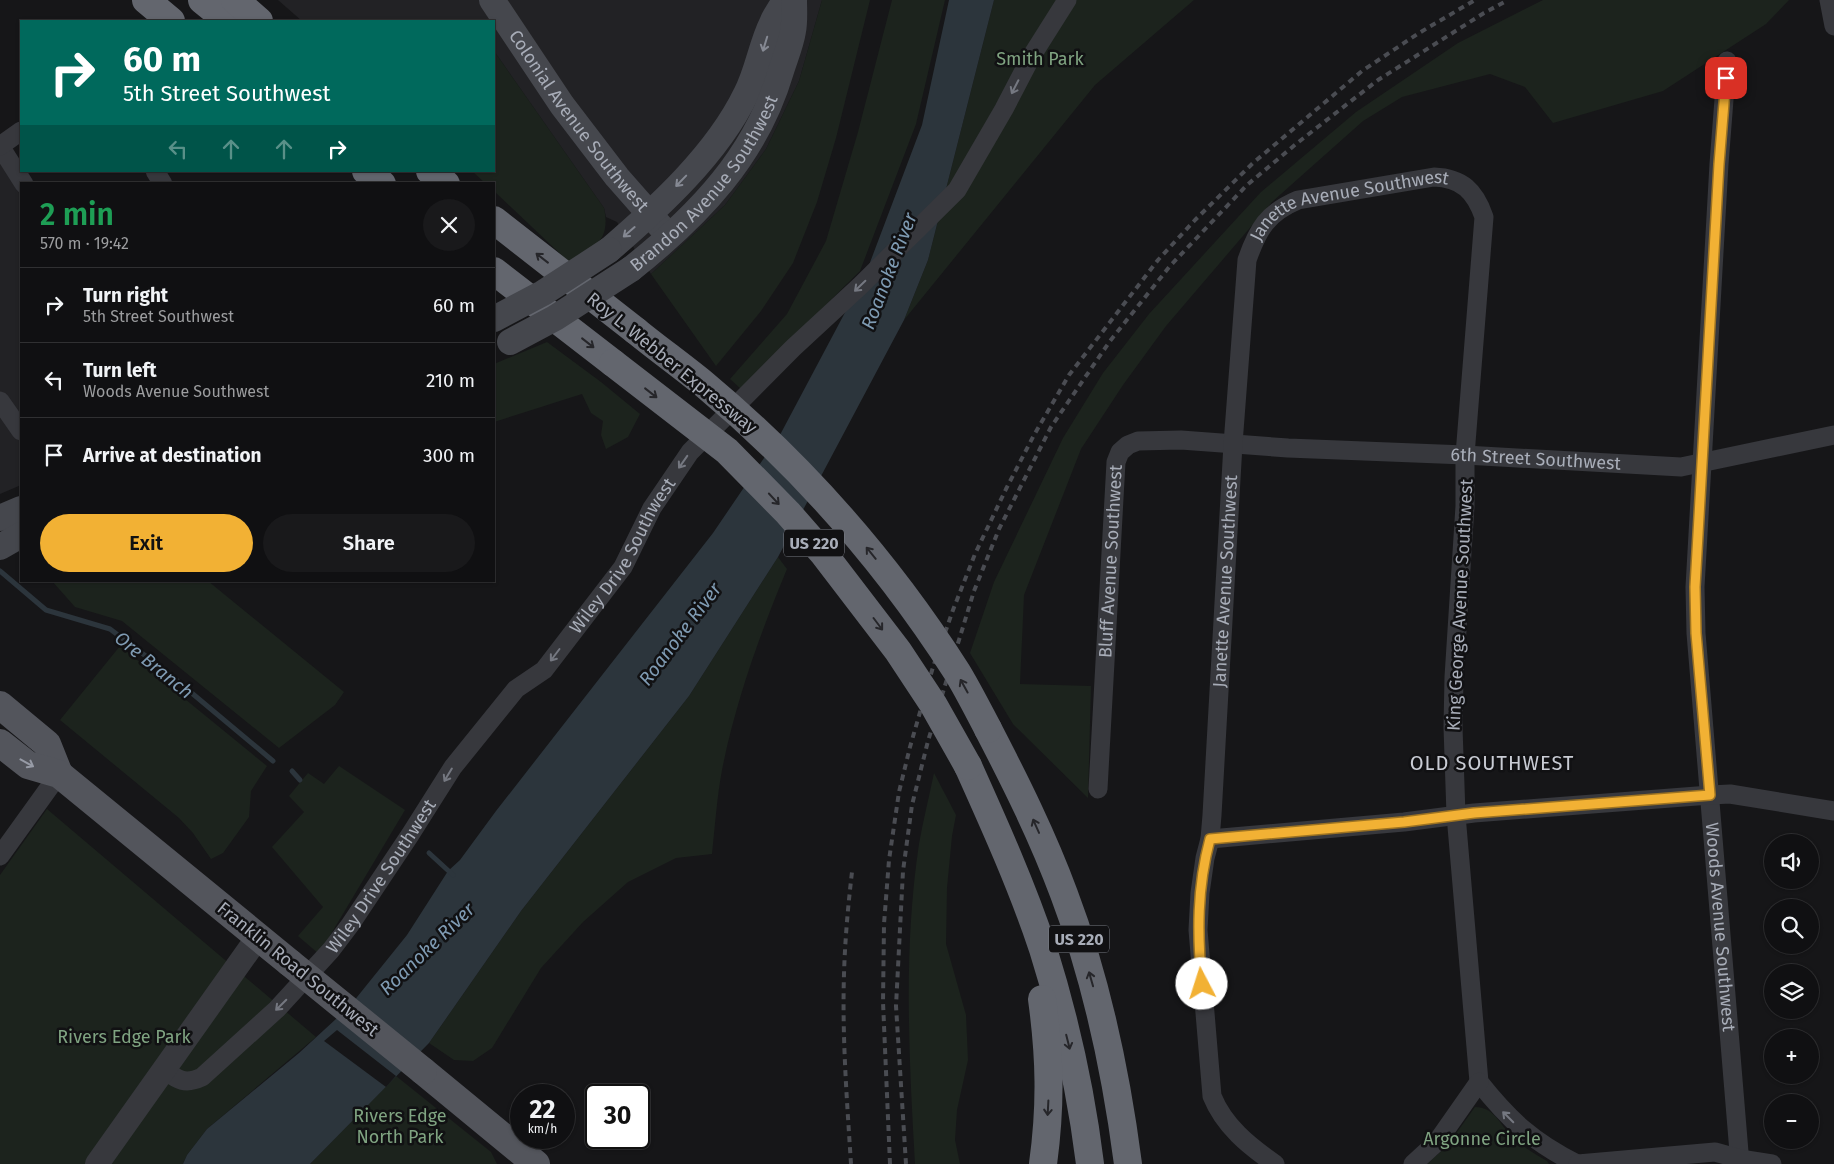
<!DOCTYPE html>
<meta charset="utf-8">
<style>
body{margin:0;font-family:"Fira Sans",sans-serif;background:#19191b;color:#f1f3f6;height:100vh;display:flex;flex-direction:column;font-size:19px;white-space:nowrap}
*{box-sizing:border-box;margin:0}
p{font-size:16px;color:#9c9d9f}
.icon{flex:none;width:28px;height:28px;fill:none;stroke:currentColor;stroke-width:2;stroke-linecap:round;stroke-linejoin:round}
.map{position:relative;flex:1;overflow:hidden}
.side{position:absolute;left:20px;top:182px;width:475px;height:400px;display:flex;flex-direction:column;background:#101012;border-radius:0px;box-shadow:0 1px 4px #0004,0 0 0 1px #303032}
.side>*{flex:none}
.top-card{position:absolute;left:20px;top:20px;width:475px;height:152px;border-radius:0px;box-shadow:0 1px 4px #0004,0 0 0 1px #303032;background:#00695c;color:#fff;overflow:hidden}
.tools{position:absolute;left:1764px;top:834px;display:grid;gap:10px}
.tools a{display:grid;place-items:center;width:55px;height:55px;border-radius:50%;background:#101012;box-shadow:0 1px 4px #0004,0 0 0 1px #303032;font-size:25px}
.speed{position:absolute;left:510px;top:1084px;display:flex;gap:10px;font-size:25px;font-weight:700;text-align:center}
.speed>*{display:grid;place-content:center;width:65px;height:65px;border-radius:50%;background:#101012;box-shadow:0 1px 4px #0004,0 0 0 1px #303032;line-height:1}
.speed small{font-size:12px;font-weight:400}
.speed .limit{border:2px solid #111;border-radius:8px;background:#fff;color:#111}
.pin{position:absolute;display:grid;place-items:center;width:42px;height:42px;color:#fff;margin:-21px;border-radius:10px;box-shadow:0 2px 8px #0006}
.me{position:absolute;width:55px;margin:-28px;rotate:355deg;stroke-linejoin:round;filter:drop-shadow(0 0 4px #0008)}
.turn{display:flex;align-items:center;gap:18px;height:105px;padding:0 20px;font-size:22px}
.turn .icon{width:65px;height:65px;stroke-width:2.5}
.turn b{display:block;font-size:35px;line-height:42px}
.lanes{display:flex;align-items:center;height:48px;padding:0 20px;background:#0003;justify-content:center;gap:25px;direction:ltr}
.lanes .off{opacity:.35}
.round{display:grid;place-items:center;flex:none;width:52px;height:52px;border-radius:26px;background:#19191b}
.overview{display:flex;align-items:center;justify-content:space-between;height:85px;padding:0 20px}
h1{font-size:30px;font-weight:600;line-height:38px;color:#1e9e55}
.primary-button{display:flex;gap:10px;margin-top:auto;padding:10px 20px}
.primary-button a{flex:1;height:58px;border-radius:30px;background:#f2b134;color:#111;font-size:20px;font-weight:600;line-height:58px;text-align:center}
.primary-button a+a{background:#19191b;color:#f1f3f6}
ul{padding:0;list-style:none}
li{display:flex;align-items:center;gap:15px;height:75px;padding:0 20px;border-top:1px solid #303032}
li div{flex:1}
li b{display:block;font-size:19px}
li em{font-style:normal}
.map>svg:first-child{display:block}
.built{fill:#222225}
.green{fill:#1c231d}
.water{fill:#2c353c}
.pier{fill:#161618}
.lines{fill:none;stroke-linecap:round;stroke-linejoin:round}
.stream{stroke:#2c353c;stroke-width:5}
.minor{stroke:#37383d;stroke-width:19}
.tertiary{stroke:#37383d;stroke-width:24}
.secondary{stroke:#45474d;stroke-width:26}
.primary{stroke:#53555c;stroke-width:28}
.motorway{stroke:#63666e;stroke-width:28}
.rail{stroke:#4a4c52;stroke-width:4;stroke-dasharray:6 5;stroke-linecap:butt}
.secondary-bridge{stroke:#45474d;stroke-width:26}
.primary-bridge{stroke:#53555c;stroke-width:28}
.motorway-bridge{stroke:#63666e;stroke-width:28}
.oneway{stroke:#858993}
.oneway2{stroke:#757881}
.oneway3{stroke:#26262a}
.oneway4{stroke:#979ba6}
.route-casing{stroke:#9d7322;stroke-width:12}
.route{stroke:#f2b134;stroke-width:9}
.labels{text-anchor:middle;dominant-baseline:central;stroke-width:5;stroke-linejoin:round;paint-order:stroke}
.shield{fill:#111113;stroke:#7b7e86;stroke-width:1}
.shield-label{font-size:16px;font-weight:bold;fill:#a8adb8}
.park-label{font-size:18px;fill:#7fa381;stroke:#111113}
.street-label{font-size:18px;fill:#a8adb8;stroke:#111113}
.water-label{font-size:19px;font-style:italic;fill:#7f9bb3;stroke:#111113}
.quarter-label{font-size:20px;letter-spacing:1px;fill:#c9ccd4;stroke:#111113}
</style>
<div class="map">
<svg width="1834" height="1164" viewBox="0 0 1834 1164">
<rect width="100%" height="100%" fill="#161618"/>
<!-- built -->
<g class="built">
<polygon points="278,0 822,0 799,81 766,149 725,205 651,274 617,222 606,217 604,208 494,51 494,21 302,21"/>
<polygon points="0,140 21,184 21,485 0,494"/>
</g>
<!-- green -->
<g class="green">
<polygon points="822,0 870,0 836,138 817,202 793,263 761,311 716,366 651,274 725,205 766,149 799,81"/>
<polygon points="892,0 945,0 916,124 860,271 741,389 730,379 787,314 826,241 858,132"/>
<polygon points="994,0 1194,0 1095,85 904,320 928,260"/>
<polygon points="1543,0 1789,0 1766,24 1663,91 1553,123 1525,87 1490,74 1402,97 1363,121 1272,202 1166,326 1123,385 1081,449 1024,595 1020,684 1091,686 1088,798 1013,724 970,653 994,582 1063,438 1103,373 1149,314 1261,192 1356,112 1458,43"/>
<path d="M494 51 604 208C611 241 594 247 571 264L494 191V184H486L472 171H494Z"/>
<polygon points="547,342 601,382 640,414 628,437 606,449 601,435 603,421 591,413 582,394 494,422 494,364"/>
<path d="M778 557 787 569C760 634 736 700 722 770 717 797 715 826 712 854L676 858 628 882 583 922 541 968 492 1048 473 1061 454 1060 429 1043 521 911 689 696Z"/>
<polygon points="52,581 208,581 344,692 335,705 279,748 122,621 75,607"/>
<polygon points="120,646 267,766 251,791 249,817 223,853 211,859 193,833 179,818 60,720"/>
<polygon points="339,766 405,810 319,954 298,936 323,907 272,847 304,812 289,796 308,773 324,784"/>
<path d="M934 773 956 815 952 836 947 888 946 944 966 1015 968 1060 957 1110 955 1140 960 1164H915C909 1058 903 950 919 844 923 821 929 797 934 773Z"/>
<polygon points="47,809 316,1037 207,1129 187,1155 183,1164 0,1164 0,875"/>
<polygon points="396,1076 491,1152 497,1164 310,1164"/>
<path d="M1475 1107C1494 1107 1500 1124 1511 1136 1521 1146 1535 1154 1547 1161L1549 1164H1427L1447 1146Z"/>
</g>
<!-- water -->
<polygon class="water" points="949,0 994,0 928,260 904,320 778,557 689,696 521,911 429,1043 310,1164 183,1164 187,1155 207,1129 299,1053 349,1007 407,935 448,871 460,860 496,811 713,533 781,433 866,273 922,125"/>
<!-- pier -->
<polygon class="pier" points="337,1030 396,1076 386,1087 324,1041"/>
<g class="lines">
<!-- stream -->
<g class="stream">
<polyline points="0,571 46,610 110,629 163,669 273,761"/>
<polyline points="292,771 300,780"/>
<polyline points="429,853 453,875"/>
</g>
<!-- minor -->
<g class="minor">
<polyline points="1829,0 1834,26"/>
<path id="s1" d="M1727 61 1719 164 1695 587 1696 633 1740 1164"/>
<polyline points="0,146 24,184"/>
<polyline points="0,146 21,131"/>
<polyline points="155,171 163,184"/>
<polyline points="0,401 21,431"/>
<path id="s2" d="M1098 789 1116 462 1120 452 1128 445 1138 441 1181 440 1288 448 1465 455 1681 467 1834 435"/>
<polyline points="1210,839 1404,822 1474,813 1710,795 1730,794 1834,811"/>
<polyline points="0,856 59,774"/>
<path id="s3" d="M164 1070C178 1080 185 1085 202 1077L277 1009 331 950 350 925 410 835 453 767 516 689 544 670 623 567 652 508 690 452 793 348 860 286 957 190 1004 109 1031 57 1067 0"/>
<path id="s4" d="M1275 1164C1249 1146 1224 1126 1212 1096L1198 930 1200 893 1205 858 1210 839 1212 815 1233 444 1247 260C1258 229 1267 213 1298 200L1434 177C1462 178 1475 191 1484 217L1465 455V506L1454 677 1453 727 1456 815 1479 1082C1509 1120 1533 1142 1577 1164"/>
<polyline points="1413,1164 1437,1142 1479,1082"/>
<polyline points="1578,1164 1715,1152 1740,1159 1772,1164"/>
</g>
<!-- tertiary -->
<polyline class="tertiary" points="97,1164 258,937"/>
<!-- secondary -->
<g class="secondary">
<path id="s5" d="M492 0 562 105 617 177 661 227"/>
<path d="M609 250C659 207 717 154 746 94 758 71 761 45 772 23 775 15 781 8 785 0"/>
<path id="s6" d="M631 269C699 215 756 156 781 71 785 58 791 44 793 31 795 21 794 10 794 0"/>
<polyline points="0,518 21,509"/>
<polyline points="0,547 21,535"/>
</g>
<!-- primary -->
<g class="primary">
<polyline points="0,705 47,744 59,774"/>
<polyline points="0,743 28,765 59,774 290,963"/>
<polyline points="423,1071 536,1164"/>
</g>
<!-- motorway -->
<g class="motorway">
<polyline points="146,0 171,21"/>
<polyline points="202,0 228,21"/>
<polyline points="235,0 259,21"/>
<polyline points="366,171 382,184"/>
<polyline points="430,171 446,184"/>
<polyline points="494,220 636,331"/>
<polyline points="494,271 613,363"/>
<path d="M988 729C1016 783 1043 837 1064 894 1097 981 1116 1072 1128 1164"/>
<path d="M968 766C995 826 1022 886 1043 949 1065 1019 1081 1091 1090 1164"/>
<path d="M1042 999C1050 1058 1051 1105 1043 1164"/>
</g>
<!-- rail -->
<g class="rail">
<path d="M851 1164C847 1101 842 1037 844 974 845 940 848 906 852 872"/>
<polyline points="890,1164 883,1002 884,924 889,860 899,792 910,747 933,667 953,610 975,554 1006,489 1034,435 1069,375 1158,260 1195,220 1253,163 1362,71 1419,33 1475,0"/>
<polyline points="906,1164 896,1006 903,871 912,805 928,741 974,591 999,529 1051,427 1110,341 1170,266 1247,185 1296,144 1378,80 1484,13 1508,0"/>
</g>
<!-- secondary-bridge -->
<g class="secondary-bridge">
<polyline points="494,319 543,293 609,250"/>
<polyline points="510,342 555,318 631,269"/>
</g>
<!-- primary-bridge -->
<polyline class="primary-bridge" points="290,963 423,1071"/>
<!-- motorway-bridge -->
<g class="motorway-bridge">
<path d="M636 331C658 349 682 366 705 385 803 467 888 564 957 672 968 690 978 710 988 729"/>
<polyline points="613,363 727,451 788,513 823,553 898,651 933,704 968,766"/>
</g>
</g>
<!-- one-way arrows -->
<defs><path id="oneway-shaft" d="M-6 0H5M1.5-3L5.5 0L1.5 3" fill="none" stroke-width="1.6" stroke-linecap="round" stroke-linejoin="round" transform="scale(1.25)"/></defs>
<g class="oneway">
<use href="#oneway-shaft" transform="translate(765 44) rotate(107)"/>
<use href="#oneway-shaft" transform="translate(681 181) rotate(134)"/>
<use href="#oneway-shaft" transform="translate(629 232) rotate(139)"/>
</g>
<g class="oneway2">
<use href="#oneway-shaft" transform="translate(1015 87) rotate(117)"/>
<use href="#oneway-shaft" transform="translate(860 286) rotate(136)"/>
<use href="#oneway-shaft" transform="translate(683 462) rotate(125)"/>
<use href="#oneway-shaft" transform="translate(555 655) rotate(127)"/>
<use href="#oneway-shaft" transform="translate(448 775) rotate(121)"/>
<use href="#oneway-shaft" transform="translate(281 1005) rotate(135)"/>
<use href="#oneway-shaft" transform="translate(1508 1117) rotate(-135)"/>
</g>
<g class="oneway3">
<use href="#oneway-shaft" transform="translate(542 258) rotate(-142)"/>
<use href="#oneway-shaft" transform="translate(588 343) rotate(38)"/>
<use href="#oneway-shaft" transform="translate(651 393) rotate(38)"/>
<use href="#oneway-shaft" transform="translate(774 499) rotate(47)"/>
<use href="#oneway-shaft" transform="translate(871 553) rotate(-129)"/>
<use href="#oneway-shaft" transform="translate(878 624) rotate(53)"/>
<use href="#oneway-shaft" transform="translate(964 686) rotate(-119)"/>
<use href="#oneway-shaft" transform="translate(1036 826) rotate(-114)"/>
<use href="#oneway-shaft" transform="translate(1091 979) rotate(-106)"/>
<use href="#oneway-shaft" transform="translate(1068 1042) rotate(76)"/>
<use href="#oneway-shaft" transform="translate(1048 1108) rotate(93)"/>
</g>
<use class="oneway4" href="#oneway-shaft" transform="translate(27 763) rotate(29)"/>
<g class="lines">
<!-- route casing -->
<g class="route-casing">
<path id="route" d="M1202 984C1197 934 1197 887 1210 839L1404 822 1474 813 1710 795 1696 633 1695 587 1719 164 1726 78"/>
</g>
<!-- route -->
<use href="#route" class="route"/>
</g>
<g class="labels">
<!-- shield labels -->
<g class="shield">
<rect x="784" y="529.5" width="60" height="27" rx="4"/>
<rect x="1049" y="925.5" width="60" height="27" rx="4"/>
</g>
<g class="shield-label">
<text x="814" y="543">US 220</text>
<text x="1079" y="939">US 220</text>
</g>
<!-- park labels -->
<g class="park-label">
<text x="1040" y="59">Smith Park</text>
<text x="124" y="1037">Rivers Edge Park</text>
<text x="400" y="1116">Rivers Edge<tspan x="400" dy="21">North Park</tspan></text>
<text x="1482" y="1139">Argonne Circle</text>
</g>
<!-- street labels -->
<g class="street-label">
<text stroke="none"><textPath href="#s5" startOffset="149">Colonial Avenue Southwest</textPath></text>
<text stroke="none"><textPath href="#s6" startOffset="114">Brandon Avenue Southwest</textPath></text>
<text stroke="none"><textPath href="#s4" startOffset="1061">Janette Avenue Southwest</textPath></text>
<text transform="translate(672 363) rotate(39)">Roy L. Webber Expressway</text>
<text stroke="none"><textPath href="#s2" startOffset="758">6th Street Southwest</textPath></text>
<text stroke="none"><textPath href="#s3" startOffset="716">Wiley Drive Southwest</textPath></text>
<text stroke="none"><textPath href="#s2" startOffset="228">Bluff Avenue Southwest</textPath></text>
<text stroke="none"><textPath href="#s4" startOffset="611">Janette Avenue Southwest</textPath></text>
<text transform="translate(1460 605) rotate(-87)">King George Avenue Southwest</text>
<text stroke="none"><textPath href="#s3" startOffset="312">Wiley Drive Southwest</textPath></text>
<text stroke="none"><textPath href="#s1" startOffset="868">Woods Avenue Southwest</textPath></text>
<text transform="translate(298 969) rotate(39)">Franklin Road Southwest</text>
</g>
<!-- water labels -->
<g class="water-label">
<text transform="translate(889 271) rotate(-69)">Roanoke River</text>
<text transform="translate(680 634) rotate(-53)">Roanoke River</text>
<text transform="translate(154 665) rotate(39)">Ore Branch</text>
<text transform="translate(427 949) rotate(-44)">Roanoke River</text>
</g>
<!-- quarter labels -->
<g class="quarter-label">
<text x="1492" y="763">OLD SOUTHWEST</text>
</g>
</g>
</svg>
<div class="tools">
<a><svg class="icon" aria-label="sound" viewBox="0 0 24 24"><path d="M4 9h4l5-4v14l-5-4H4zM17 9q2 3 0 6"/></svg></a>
<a><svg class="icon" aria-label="search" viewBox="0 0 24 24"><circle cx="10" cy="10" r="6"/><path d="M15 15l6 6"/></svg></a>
<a><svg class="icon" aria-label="layers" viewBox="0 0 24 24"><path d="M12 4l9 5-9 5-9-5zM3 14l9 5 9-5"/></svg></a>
<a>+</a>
<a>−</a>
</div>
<div class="speed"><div>22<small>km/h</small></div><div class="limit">30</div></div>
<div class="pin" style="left:1726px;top:78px;background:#d93025"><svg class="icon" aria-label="arrive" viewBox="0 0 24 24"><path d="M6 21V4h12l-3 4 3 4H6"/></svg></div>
<svg class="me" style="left:1202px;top:984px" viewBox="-20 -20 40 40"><circle r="19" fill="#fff"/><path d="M0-13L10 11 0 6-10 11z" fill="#f2b134"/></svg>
<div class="top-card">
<div class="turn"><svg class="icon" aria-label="right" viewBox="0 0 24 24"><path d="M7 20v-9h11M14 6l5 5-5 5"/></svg><div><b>60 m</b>5th Street Southwest</div></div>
<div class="lanes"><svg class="icon off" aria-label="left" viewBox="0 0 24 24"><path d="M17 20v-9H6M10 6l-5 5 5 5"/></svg><svg class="icon off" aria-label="ahead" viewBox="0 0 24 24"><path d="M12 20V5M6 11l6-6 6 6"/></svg><svg class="icon off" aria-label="ahead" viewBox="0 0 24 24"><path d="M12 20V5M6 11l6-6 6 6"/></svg><svg class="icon" aria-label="right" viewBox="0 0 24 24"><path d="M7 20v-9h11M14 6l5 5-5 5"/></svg></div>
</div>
<section class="side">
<div class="overview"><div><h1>2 min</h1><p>570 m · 19:42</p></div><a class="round"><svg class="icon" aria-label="close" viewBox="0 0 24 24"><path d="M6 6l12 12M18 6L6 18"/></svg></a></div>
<ul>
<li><svg class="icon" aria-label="right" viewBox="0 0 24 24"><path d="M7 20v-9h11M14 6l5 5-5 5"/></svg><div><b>Turn right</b><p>5th Street Southwest</p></div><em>60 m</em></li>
<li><svg class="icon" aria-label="left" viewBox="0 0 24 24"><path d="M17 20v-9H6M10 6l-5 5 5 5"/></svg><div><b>Turn left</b><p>Woods Avenue Southwest</p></div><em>210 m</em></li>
<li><svg class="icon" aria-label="arrive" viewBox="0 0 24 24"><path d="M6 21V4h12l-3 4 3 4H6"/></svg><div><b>Arrive at destination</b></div><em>300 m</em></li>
</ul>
<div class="primary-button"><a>Exit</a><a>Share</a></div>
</section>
</div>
